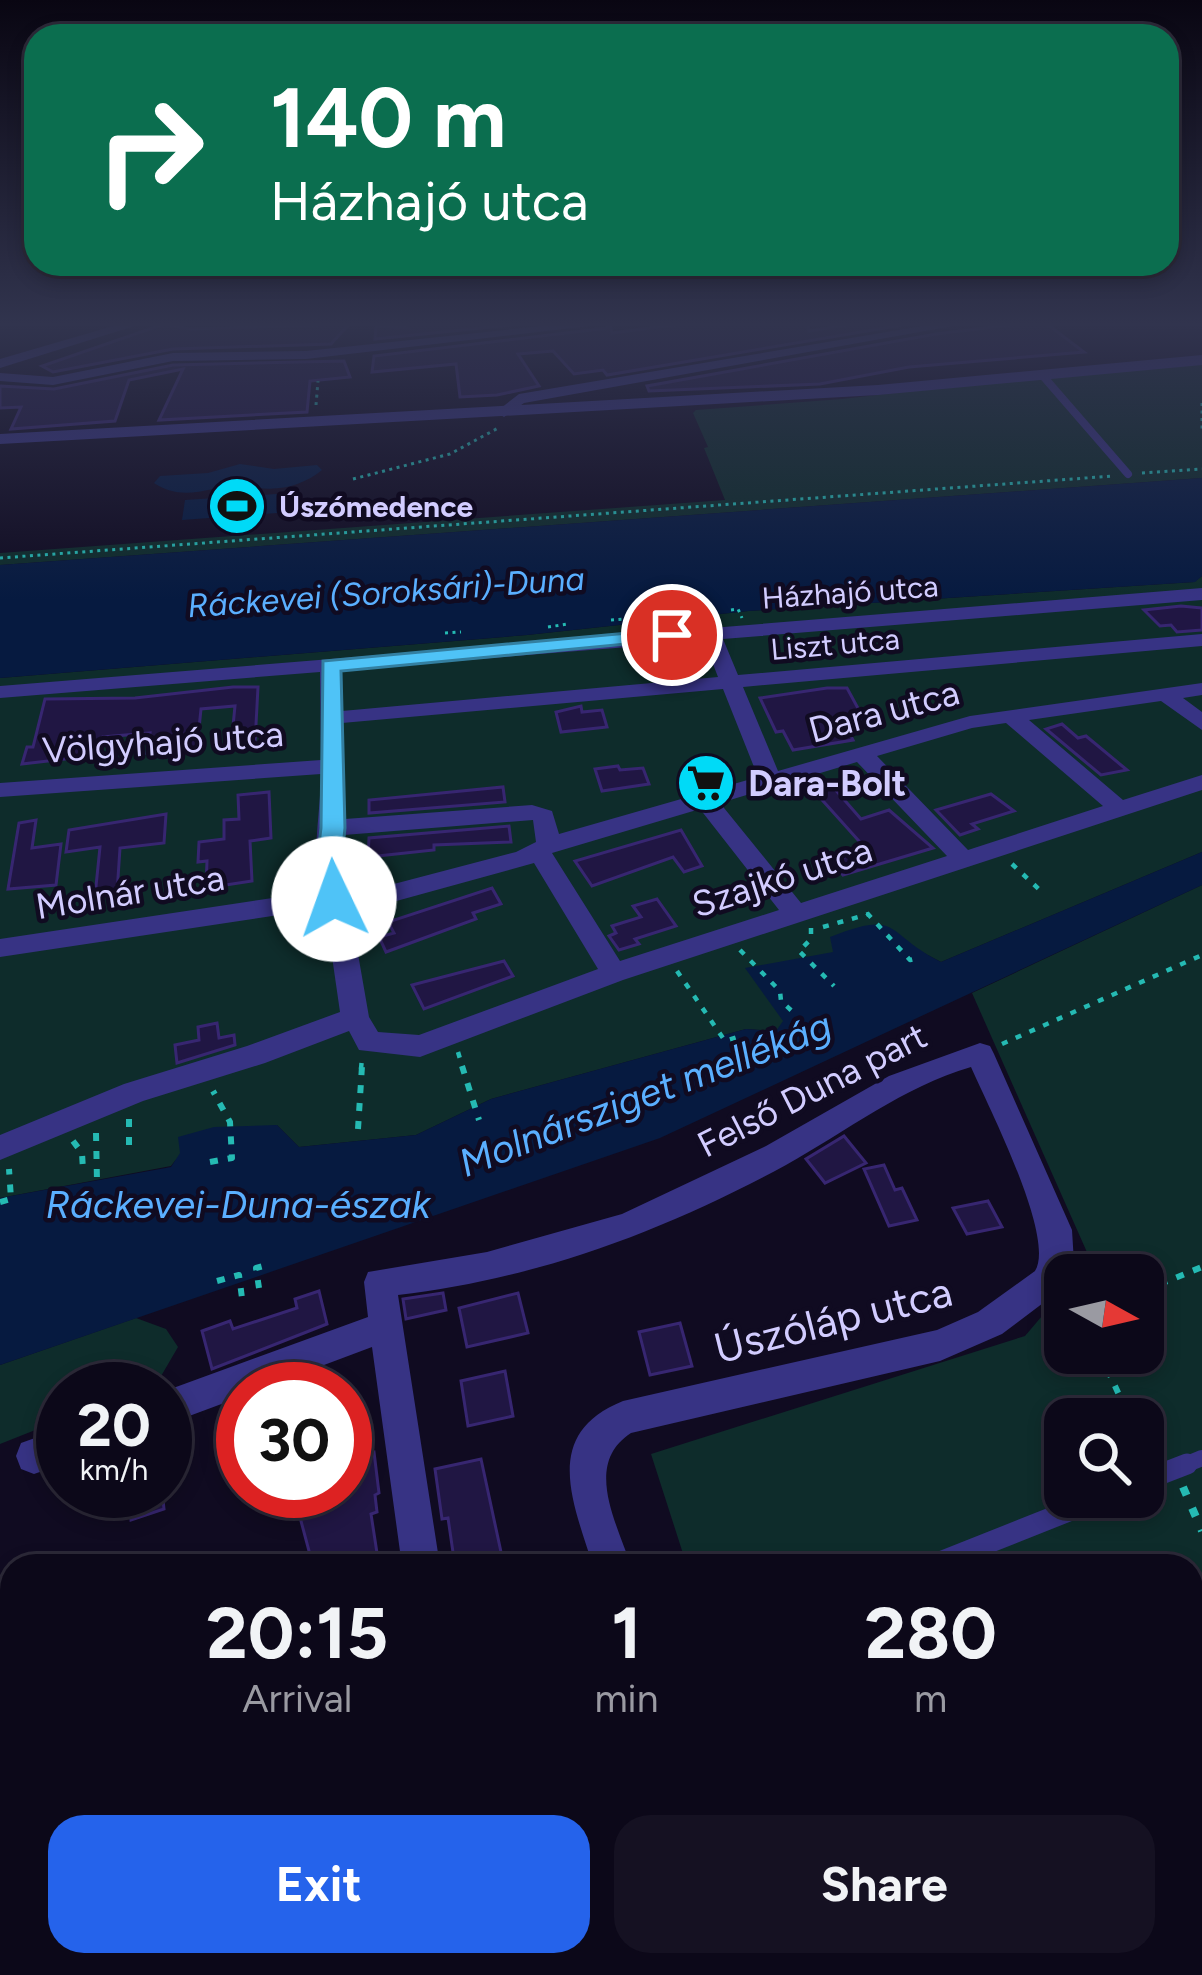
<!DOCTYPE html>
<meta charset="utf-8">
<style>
body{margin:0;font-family:Figtree,sans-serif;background:#151122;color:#f1f3f6;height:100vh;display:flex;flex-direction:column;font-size:45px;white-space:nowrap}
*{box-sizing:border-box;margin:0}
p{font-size:39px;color:#9a9aa2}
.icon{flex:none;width:66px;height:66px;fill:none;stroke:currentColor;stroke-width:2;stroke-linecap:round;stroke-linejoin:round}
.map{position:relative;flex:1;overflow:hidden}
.side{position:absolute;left:0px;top:1554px;width:1203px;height:423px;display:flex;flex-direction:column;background:#0c0819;border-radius:36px 36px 0 0;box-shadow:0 6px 18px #0003,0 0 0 3px #2c2938}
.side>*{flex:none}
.top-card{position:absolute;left:24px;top:24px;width:1155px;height:252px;border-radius:36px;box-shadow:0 6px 18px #0003,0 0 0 3px #2c2938;background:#0b6e4f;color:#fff;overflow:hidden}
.needle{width:78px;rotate:98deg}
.controls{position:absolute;left:1044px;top:1254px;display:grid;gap:24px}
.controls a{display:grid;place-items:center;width:120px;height:120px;border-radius:24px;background:#0c0819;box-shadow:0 6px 18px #0003,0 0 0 3px #2c2938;font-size:60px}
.speed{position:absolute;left:36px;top:1362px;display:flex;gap:24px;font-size:60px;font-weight:700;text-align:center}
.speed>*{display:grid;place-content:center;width:156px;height:156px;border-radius:50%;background:#0c0819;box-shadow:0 6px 18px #0003,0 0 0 3px #2c2938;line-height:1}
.speed small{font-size:30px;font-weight:400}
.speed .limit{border:18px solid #d22;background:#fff;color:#111}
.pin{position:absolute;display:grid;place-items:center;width:102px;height:102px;color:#fff;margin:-51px;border:6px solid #fff;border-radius:50%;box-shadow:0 3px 12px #0007}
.me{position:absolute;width:132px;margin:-66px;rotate:357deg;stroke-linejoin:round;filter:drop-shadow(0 0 9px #0008)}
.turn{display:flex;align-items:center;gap:42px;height:252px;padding:0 48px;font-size:54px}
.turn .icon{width:156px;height:156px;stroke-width:2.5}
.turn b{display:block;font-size:84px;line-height:102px}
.eta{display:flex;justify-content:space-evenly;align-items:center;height:204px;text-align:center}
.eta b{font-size:72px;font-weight:700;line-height:84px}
.primary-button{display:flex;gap:24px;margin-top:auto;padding:24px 48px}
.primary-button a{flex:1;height:138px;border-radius:36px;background:#2563eb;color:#fff;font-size:48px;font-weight:700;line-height:138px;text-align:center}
.primary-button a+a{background:#151122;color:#f1f3f6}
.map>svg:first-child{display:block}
.green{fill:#0e2c2b;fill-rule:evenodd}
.water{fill:#061a40}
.building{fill:#201643;stroke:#372671;stroke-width:3}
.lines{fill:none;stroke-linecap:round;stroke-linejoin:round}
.path-far3{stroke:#25bab3;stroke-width:3;stroke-dasharray:3 4.5;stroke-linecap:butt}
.path-far2{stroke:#25bab3;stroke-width:4.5;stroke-dasharray:6 9;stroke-linecap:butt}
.path-far1{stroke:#25bab3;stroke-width:6;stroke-dasharray:8 10;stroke-linecap:butt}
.path{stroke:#25bab3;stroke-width:8;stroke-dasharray:9 14;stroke-linecap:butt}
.service-far2{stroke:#373384;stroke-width:8}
.service-far1{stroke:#373384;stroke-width:16}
.service{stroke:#373384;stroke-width:21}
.minor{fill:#373384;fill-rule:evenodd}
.tertiary{fill:#373384;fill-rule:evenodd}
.route{fill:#4fc3f7;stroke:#337fa1;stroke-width:3}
.labels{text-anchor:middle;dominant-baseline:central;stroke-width:9;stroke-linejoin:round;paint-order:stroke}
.far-poi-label{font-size:30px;font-weight:bold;fill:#d2ccff;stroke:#100b21;text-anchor:start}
.far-street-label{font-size:30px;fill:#d2ccff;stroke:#100b21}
.far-water-label{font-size:33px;font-style:italic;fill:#5aafff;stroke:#100b21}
.street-label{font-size:36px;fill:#d2ccff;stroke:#100b21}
.poi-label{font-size:36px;font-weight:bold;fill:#d2ccff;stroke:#100b21;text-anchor:start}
.water-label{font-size:39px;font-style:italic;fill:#5aafff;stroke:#100b21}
.near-street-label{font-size:42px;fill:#d2ccff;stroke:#100b21}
</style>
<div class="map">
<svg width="1202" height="1975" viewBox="0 0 1202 1975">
<rect width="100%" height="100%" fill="#100b21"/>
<!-- green -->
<g class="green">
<polygon points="1202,358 1202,478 0,565 0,553 725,500 704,448 708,447 693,413 696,410 842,399"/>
<path d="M1202 576V852L941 962 922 952 776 1031 746 1029 491 1099 416 1135 299 1147 277 1125C244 1130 191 1138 171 1166L0 1198V678L527 635 748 611 1194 582Z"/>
<path d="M1202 885V1975H753L750 1965H1191V1566H687L651 1454 1025 1336 1065 1289V1353H1143V1275H1077L1090 1259 972 993ZM1065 1419H1143V1497H1065Z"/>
<polygon points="136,1318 166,1329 178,1347 157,1383 140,1389 63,1389 63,1419 0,1444 0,1365"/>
</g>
<!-- water -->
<g class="water">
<path d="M240 464 274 469 317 465 322 470C305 484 283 491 258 488 246 486 253 483 239 484 209 488 182 502 154 483L160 476 208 473Z"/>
<polygon points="1202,478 1202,576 1195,582 748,611 527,635 0,678 0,565"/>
<polygon points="291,493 290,512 182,520 185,500"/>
<path d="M1202 852V885L660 1138 0 1365V1198L171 1167 180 1153 178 1137 214 1127 277 1125 299 1147 416 1135 491 1099 746 1029 776 1031 783 1021 745 968 833 952 830 937C902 909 883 933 941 962Z"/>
</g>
<!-- building -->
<g class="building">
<polygon points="164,324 190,329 349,324 331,344 173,349 53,372 42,366"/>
<polygon points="402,324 519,324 375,339 376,326 407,328"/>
<polygon points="610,324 612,333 680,324 808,324 809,331 852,324 908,324 607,375 603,370 574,374 553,351 518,354 539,386 497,395 460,397 456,364 372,372 374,356 607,328"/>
<polygon points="1017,324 1047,324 1084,352 909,367 820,384 649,391 647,386 936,334"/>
<polygon points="344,361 350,377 310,381 307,412 159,420 183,369 129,380 115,421 11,429 21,407 0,408 0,386 54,389 173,365"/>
<polygon points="1181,606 1202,608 1202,630 1177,632 1171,625 1160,626 1144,610"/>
<polygon points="233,687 258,687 255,743 231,746 235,706 201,709 197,748 147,753 150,733 103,737 100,755 22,764 27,747 33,747 45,699 135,698"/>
<polygon points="827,688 847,688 866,723 845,725 853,740 793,750 783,731 776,732 760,698"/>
<polygon points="581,706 582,712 602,710 607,727 561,732 556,712"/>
<polygon points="1062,724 1078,738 1086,736 1127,770 1101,775 1046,729"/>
<polygon points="618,766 620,770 643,768 649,784 602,791 595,769"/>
<polygon points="503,787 505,802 369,813 369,800"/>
<polygon points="833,787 861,819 889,810 933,848 843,875 831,861 867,850 815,792"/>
<polygon points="269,792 271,838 250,841 252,881 206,888 207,861 198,862 199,842 224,839 224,820 239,819 238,795"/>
<polygon points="991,794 1014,811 972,824 978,829 960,835 936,810"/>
<polygon points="166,814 164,843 120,848 117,893 95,896 100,847 66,852 69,830"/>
<polygon points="36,820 32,848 61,844 56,885 8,889 19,823"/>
<polygon points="509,826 511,842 434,845 434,850 368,857 369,838"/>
<polygon points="681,830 702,866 684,872 673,857 592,886 575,861"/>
<polygon points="492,888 501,904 473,913 476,919 386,952 379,937 394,933 388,922"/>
<polygon points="657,899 676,926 635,939 639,944 619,950 609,936 616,933 612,926 641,917 633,906"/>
<polygon points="504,961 513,976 424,1009 412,985"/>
<polygon points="217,1023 219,1038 234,1035 235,1045 177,1063 175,1045 199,1040 198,1027"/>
<polygon points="844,1136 866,1163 825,1183 806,1159"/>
<polygon points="884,1165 895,1190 902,1188 917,1220 889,1226 864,1169"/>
<polygon points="988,1201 1002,1227 967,1234 953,1208"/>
<polygon points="319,1291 327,1324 212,1369 202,1331 230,1321 233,1329 297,1308 295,1299"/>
<polygon points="443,1293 446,1310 406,1319 403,1299"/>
<polygon points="518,1293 528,1333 467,1347 459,1308"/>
<polygon points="680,1323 692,1366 650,1375 639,1332"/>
<polygon points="505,1371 513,1416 468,1426 461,1381"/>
<polygon points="368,1444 369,1453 374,1452 379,1493 375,1495 377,1512 371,1514 379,1566 343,1566 342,1556 313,1566 297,1506 327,1497 326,1491 345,1491 345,1449"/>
<polygon points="481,1459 504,1566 455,1566 448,1518 442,1519 435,1469"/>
<polygon points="128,1491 162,1491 164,1509 131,1520"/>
</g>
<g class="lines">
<!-- path-far3 -->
<g class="path-far3">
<polyline points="1202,403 1202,431"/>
<polyline points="316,405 318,381"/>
<polyline points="1142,473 1202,469"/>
<polyline points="353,479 450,454 500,427"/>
<polyline points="0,558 1113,476"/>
<polyline points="916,595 930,594"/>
<polyline points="830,603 842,607"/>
<polyline points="731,610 738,609 742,618"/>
<polyline points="611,620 624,619 628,627"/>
<polyline points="548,627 568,624"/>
<polyline points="445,633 461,632"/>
</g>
<!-- path-far2 -->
<g class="path-far2">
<polyline points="1012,864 1043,893"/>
<polyline points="867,913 910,960 918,958"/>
<polyline points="823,927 869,914"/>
<polyline points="811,928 811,939 799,951 834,986"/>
<polyline points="740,950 780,991 781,1001 793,1012"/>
<polyline points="677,971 725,1041 741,1036"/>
<polyline points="1002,1044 1202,955"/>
<polyline points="458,1052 463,1069"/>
<polyline points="361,1069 362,1058"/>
</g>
<!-- path-far1 -->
<g class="path-far1">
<polyline points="462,1066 479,1120"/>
<polyline points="129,1119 129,1145"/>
<polyline points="358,1129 362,1066"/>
<polyline points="96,1133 97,1181"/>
<polyline points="73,1141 82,1153 83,1170"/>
<polyline points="210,1162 232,1158 230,1122 213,1091"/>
<polyline points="0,1202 11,1199 9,1169"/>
<polyline points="217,1281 239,1275 242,1298"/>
<polyline points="259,1288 256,1268 271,1264"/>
<polyline points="1143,1291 1202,1267"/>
<polyline points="1100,1353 1130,1419"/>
<polyline points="1143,1443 1156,1455"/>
</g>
<!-- path -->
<polyline class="path" points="1183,1487 1202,1531"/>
<!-- service-far2 -->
<polyline class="service-far2" points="1043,376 1128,474"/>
<!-- service-far1 -->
<polyline class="service-far1" points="1180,1467 1202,1458"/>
<!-- service -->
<g class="service">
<polyline points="1143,1481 1187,1464"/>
<polyline points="930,1566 1104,1497"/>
</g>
<!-- minor -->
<g class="minor">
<polygon points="120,324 141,324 0,368 0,359"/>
<polygon points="561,324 606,324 306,359 173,361 53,385 0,381 0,373 53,377 173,353 306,351"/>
<polygon points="934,324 964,324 524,403 504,417 496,412 519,394"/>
<path d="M1202 588V600L723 639 738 675 1202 634V646L743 687 778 771 970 716 1202 683V695L1183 698 1202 712V730L1161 701 1029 720 1123 800 1202 775V790L623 980 420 1057 359 1050 349 1031 265 1063 143 1101 0 1160V1135L124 1084 247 1046 340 1012 325 908 0 957V939L319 891C311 864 321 806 321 774L0 797V783L321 760 320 672 0 698V686ZM704 641 718 677 342 711 340 670ZM723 689 758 777 559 834 552 811 532 805 345 819 342 723ZM1006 723 1103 806 968 850 877 756 972 728ZM857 762 947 856 801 903 720 803ZM700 809 779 910 620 961 552 853ZM533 820 536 842 516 852 371 890 344 891 339 876 344 835ZM534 863 598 969 419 1035 378 1032 369 1017 350 908H371Z"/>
<path d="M980 1043 990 1046 994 1054 1072 1230 1074 1263 1059 1291 1002 1334 940 1361 631 1433C583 1464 617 1523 631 1566H593C573 1502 541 1434 623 1401L937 1330 978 1312 1035 1271C1056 1238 988 1106 971 1067 903 1087 847 1131 786 1165 664 1231 537 1279 398 1295L440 1566H402L372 1347 260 1389H243V1396L165 1425V1391L368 1317 364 1282 368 1272 487 1252 622 1214 766 1146 889 1076Z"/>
<polygon points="63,1428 63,1464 34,1474 21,1469 16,1456 21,1443"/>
<polygon points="12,1731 12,1773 0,1776 0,1734"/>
<polygon points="466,1965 512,1965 514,1975 468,1975"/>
<polygon points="696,1965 742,1965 745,1975 699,1975"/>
</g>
<!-- tertiary -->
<polygon class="tertiary" points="1202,355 1202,365 878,395 0,444 0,434 878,385"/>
</g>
<!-- sky -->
<linearGradient id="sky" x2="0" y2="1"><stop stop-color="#090612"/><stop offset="0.54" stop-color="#31344e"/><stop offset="1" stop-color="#31344e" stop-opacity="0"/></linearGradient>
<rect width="1202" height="600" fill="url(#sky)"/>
<!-- route -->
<polygon class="route" points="672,629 679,631 679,639 341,671 345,828 340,876 347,899 343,906 325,906 315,876 321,828 323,661"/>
<!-- icons -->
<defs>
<g id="stadium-disc" transform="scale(3)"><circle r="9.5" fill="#00daf7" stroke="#100b21"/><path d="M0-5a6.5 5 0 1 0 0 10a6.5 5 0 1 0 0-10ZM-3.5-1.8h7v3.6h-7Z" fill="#111"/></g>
<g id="supermarket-disc" transform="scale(3)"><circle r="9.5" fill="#00daf7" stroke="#100b21"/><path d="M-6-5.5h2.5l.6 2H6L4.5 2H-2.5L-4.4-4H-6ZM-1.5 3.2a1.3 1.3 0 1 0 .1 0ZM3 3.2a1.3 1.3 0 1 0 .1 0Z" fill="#111"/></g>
</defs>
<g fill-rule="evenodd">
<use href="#stadium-disc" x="237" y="506"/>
<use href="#supermarket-disc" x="706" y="783"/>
</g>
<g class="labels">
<!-- far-poi labels -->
<g class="far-poi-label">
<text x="279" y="506">Úszómedence</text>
</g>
<!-- far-street labels -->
<g class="far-street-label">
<text transform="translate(850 592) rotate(-4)">Házhajó utca</text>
<text transform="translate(835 644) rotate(-5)">Liszt utca</text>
</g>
<!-- far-water labels -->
<g class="far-water-label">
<text transform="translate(386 592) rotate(-4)">Ráckevei (Soroksári)-Duna</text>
</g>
<!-- street labels -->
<g class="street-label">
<text transform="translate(884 711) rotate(-15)">Dara utca</text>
<text transform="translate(163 742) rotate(-4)">Völgyhajó utca</text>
<text transform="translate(782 877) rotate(-18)">Szajkó utca</text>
<text transform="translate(130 892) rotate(-9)">Molnár utca</text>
<text transform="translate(812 1090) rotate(-27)">Felső Duna part</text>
</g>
<!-- poi labels -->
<g class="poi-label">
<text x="748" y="783">Dara-Bolt</text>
</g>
<!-- water labels -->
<g class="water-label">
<text transform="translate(645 1094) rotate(-21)">Molnársziget mellékág</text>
<text x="238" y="1204">Ráckevei-Duna-észak</text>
</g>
<!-- near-street labels -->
<g class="near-street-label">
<text transform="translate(833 1320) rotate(-14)">Úszóláp utca</text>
</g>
</g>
</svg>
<div class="controls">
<a><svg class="needle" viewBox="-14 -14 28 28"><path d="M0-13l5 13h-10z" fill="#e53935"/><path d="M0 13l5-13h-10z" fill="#9a9aa2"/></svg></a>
<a><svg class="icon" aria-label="search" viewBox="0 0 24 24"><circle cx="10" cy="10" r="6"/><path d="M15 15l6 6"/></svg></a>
</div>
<div class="speed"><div>20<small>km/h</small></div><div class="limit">30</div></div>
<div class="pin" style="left:672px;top:635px;background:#d93025"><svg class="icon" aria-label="arrive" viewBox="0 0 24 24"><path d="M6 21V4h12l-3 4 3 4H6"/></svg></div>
<svg class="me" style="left:334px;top:899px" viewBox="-20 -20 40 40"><circle r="19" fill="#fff"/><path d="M0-13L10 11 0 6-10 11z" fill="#4fc3f7"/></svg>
<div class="top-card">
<div class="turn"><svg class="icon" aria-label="right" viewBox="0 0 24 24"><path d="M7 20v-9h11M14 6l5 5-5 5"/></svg><div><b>140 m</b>Házhajó utca</div></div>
</div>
<section class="side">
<div class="eta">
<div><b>20:15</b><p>Arrival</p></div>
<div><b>1</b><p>min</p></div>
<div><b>280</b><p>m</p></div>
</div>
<div class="primary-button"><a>Exit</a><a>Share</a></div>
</section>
</div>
